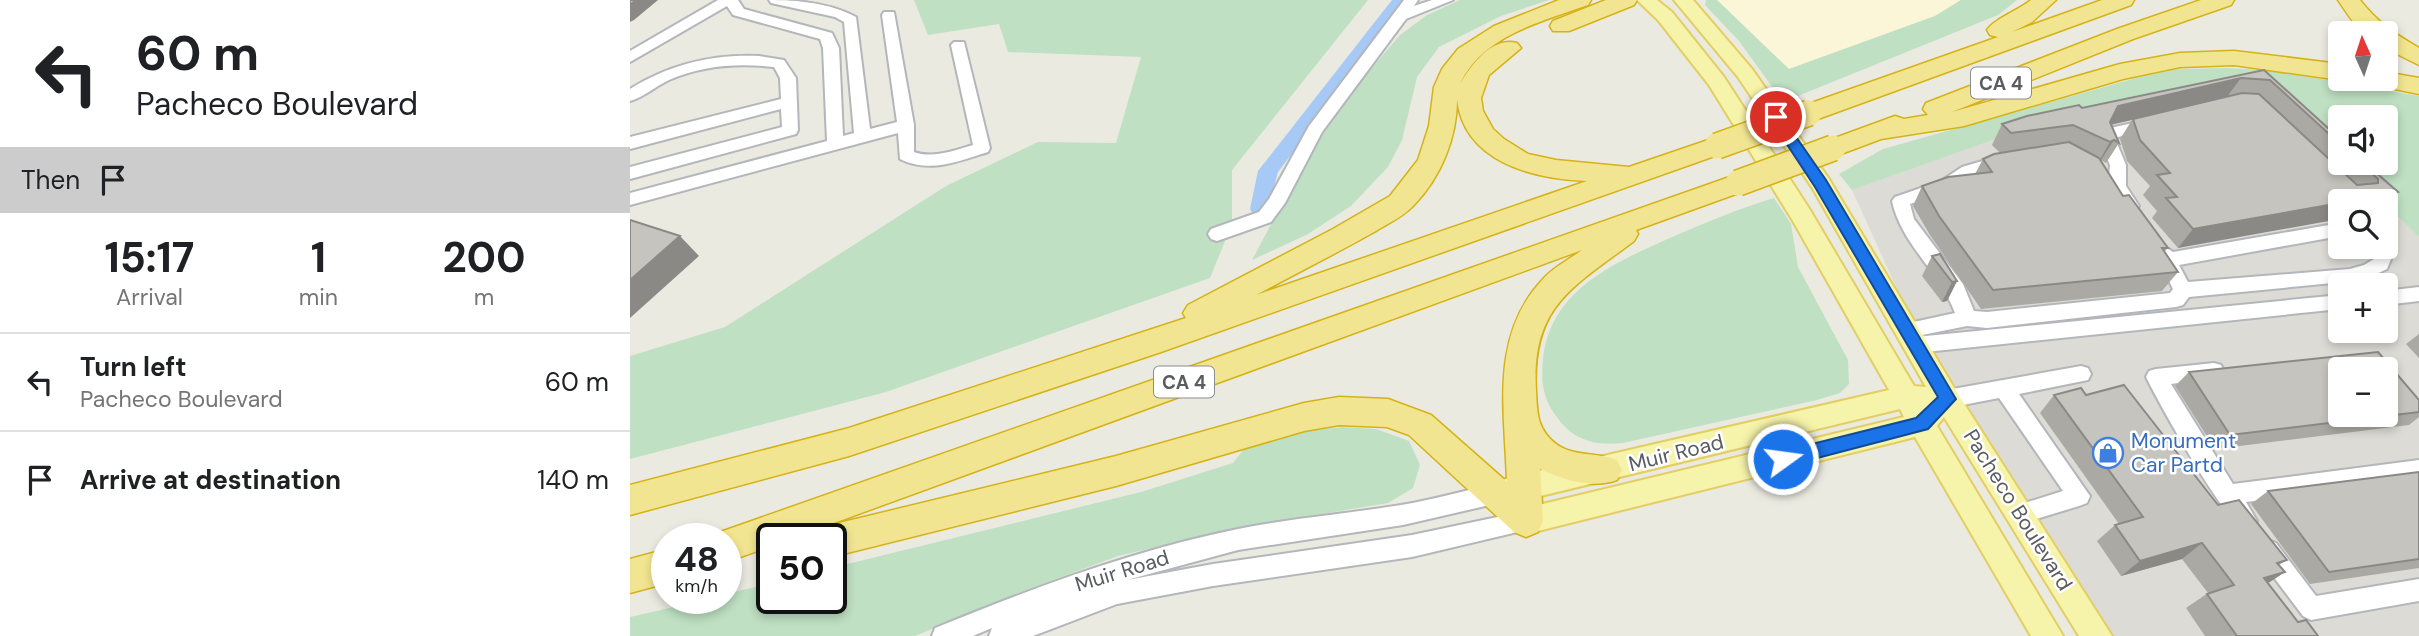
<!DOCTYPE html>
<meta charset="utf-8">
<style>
body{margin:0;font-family:"DM Sans",sans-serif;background:#f6f6f6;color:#202124;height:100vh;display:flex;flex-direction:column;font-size:26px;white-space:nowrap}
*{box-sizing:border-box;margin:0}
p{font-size:23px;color:#757577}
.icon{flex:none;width:38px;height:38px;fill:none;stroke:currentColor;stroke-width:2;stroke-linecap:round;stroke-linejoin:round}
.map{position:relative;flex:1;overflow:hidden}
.side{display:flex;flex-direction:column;background:#fff;width:630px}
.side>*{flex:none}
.top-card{background:#fff;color:#202124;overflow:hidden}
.needle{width:46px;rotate:357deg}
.fabs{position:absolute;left:1698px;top:21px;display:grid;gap:14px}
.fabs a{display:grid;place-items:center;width:70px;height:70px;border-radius:7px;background:#fff;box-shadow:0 4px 10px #0003;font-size:35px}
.speed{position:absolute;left:21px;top:523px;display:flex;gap:14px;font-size:35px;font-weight:700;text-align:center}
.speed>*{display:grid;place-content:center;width:91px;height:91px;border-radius:50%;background:#fff;box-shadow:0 4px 10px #0003;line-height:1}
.speed small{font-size:18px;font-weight:400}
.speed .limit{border:4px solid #111;border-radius:10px;background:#fff;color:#111}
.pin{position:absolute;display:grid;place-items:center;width:60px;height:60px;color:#fff;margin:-30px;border:4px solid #fff;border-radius:50%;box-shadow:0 2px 7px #0007}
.me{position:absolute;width:77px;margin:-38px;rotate:76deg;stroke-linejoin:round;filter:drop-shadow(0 0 5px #0008)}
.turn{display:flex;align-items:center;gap:24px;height:147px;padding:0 21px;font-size:32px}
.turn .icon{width:91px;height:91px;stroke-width:2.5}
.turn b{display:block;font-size:49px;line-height:60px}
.then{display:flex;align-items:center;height:66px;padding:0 21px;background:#0003;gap:14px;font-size:26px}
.eta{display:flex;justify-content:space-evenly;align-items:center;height:119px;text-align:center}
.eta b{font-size:42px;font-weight:700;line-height:49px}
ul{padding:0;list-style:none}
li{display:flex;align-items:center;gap:21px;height:98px;padding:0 21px;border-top:2px solid #e0e0e0}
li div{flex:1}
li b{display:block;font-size:26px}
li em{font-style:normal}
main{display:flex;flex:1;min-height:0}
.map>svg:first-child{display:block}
.commercial{fill:#faf6d7}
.industrial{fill:#dcdbd5;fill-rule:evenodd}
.green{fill:#bfe0c3}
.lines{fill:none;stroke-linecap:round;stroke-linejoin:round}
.canal{fill:#a6c9f6;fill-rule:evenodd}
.minor-casing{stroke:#b3b6ba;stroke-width:4}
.major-casing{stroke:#e2ce62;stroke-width:4}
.highway-casing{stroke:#d5b216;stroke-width:3}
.minor{fill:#fff;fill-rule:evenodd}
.major{fill:#f6f3aa;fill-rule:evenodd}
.highway{fill:#f2e591;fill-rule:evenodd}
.highway-bridge-casing{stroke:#d5b216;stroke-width:28;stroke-linecap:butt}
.highway-bridge{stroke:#f2e591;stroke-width:25}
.wall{fill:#aaa9a3}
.shaded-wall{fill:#8b8985}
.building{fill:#c6c4be;stroke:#8b8985;stroke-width:2;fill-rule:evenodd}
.route{fill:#1a73e8;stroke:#114b97;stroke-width:2}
.labels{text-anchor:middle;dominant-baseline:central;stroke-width:5;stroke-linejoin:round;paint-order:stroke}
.shield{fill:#fff;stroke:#8b8d90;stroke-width:2}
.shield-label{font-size:19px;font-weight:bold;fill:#595c60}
.shop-label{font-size:21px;fill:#366cbe;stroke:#fff;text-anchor:start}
.street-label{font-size:21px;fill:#595c60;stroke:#fff}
</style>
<main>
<section class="side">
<div class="top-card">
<div class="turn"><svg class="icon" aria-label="left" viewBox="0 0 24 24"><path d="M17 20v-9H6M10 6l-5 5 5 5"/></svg><div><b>60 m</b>Pacheco Boulevard</div></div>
<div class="then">Then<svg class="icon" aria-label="arrive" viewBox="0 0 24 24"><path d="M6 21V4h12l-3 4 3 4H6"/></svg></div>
</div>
<div class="eta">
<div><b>15:17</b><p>Arrival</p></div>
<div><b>1</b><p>min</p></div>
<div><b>200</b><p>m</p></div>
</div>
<ul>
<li><svg class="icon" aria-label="left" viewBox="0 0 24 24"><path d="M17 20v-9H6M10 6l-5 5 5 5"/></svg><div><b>Turn left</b><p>Pacheco Boulevard</p></div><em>60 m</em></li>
<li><svg class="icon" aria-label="arrive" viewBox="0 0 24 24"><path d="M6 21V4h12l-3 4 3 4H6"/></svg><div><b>Arrive at destination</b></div><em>140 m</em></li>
</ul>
</section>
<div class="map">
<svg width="1789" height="636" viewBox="0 0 1789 636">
<rect width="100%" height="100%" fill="#ebeae1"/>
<!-- commercial -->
<polygon class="commercial" points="1087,0 1331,0 1305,16 1159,69"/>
<!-- industrial -->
<path class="industrial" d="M1565 95 1710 163V247H1755V204L1789 237V636H1467L1317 399 1222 190 1383 133ZM1710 285H1755V331H1710ZM1710 369H1755V415H1710Z"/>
<!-- green -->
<g class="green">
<polygon points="284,0 738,0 602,170 602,224 580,278 256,392 0,459 0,356 95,327 316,186 408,142 486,143 511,57 378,52 369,24 298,35"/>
<polygon points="830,0 919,0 871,16 809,47 787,77 772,140 758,167 721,206 678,234 622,260 688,136 734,77 770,35 797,15"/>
<polygon points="1076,0 1087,0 1159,69 1305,16 1331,0 1387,0 1368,15 1153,102 1109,41 1075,5"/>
<polygon points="1598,68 1645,71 1789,96 1789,237 1713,163 1755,163 1755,117 1710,117 1710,160 1636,88 1383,133 1222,190 1209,174 1253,149 1506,78 1548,69"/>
<path d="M1144 198 1161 224 1168 267 1218 360 1219 384 1210 393 1187 400 993 443C960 446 940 439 922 410 912 395 911 376 913 359 920 290 984 263 1040 238 1074 223 1108 209 1144 198Z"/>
<polygon points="712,427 746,429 779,441 790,465 783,488 758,503 607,528 488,556 394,591 285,636 0,636 0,617 79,599 96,598 96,594 142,583 142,598 201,598 201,568 511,492 603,463 614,449 676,431"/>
</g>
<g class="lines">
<!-- canal -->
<polygon class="canal" points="762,0 778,0 648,172 637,214 623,214 620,209 628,171"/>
<!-- minor casing -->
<g class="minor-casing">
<g id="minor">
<path d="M88 0H108L114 9 202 33 209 48 213 136 224 133 214 22 205 17 141 3 139 0C168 0 200 3 226 17L240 129 267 122 252 15 254 12H264L284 125V152C303 159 325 150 343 145L321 45 324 42H334L360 148 358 152C329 161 300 174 270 159L268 133 0 205V193L197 141 193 48 190 39 103 15 97 6 0 62V51Z"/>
<polygon points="774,0 788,0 784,6 802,0 823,0 776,19 692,132 655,203 641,222 587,241 581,239 578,234 581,229 629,212 639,199 679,126"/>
<path d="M129 56 154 60 166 78 168 130 166 134 0 179V167L152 127 151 109 0 149V137L151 99 150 78 144 67C108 63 73 65 39 80 26 86 14 97 0 101V89C40 64 83 54 129 56Z"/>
<polygon points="1521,119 1527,120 1529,124 1527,128 1488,137 1486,141 1496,165 1496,186 1509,206 1506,210 1494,210 1478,187 1480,165 1470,141 1476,129"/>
<path d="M1373 155 1379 157 1381 161 1379 165 1344 175 1323 189 1280 204 1284 219 1333 284 1344 311 1357 312 1540 293 1543 289 1525 253 1528 248 1534 246 1543 252 1710 223V236L1549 265 1558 282 1720 269 1734 265 1744 259 1746 247H1755V237L1761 239 1764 252 1757 269 1734 280 1559 297 1553 305 1546 307 1357 328 1337 326 1277 338 1270 335 1267 330 1270 325 1325 313C1310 272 1271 244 1262 201L1265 197 1311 181 1332 167Z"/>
<polygon points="1789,287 1789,301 1755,305 1755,291"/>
<polygon points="1710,295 1710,309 1286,353 1279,351 1276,345 1279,339 1286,337"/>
<path d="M1584 363 1591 365 1594 371 1591 377 1541 384 1603 484 1789 460V480L1616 502 1627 521 1624 528 1616 531C1595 523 1529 403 1516 377L1519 371 1526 369Z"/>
<polygon points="1451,366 1458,368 1461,374 1458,380 1389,394 1460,496 1457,503 1449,506 1390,524 1382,521 1379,514 1382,507 1433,491 1369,398 1317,408 1310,405 1307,399 1310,393 1317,390"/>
<path d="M864 484 872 487 875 494 872 501 864 504 773 525 608 550 497 580 583 564 782 535 896 511 904 514 907 521 904 528 782 557 583 586 487 604 403 636H359L362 628 343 636H302L305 628C403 588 504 550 608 529 662 518 717 514 771 505 802 500 833 491 864 484Z"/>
<polygon points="1638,540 1646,543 1686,596 1789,579 1789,601 1681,620 1673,616 1630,559 1627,551 1630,543"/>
</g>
</g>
<!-- major casing -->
<g class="major-casing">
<polygon id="major" points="1007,0 1027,0 1042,12 1094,77 1180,210 1284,386 1296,387 1183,189 1108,77 1044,0 1063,0 1122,69 1199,179 1326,391 1482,636 1449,636 1314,417 1307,426 1433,636 1401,636 1285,437 896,534 886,530 882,521 886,512 896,508 1274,417 1270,409 878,504 868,500 864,491 868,482 878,478 1259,390 1163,221 1079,85 1028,20"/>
</g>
<!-- highway casing -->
<g class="highway-casing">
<g id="highway">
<path d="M929 0H961L958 5C913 21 851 36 830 84 841 65 862 36 887 43L891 48 859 75 851 98 853 111 863 129 874 139 898 154 926 160 999 167 1087 137 1096 140 1100 146 1096 152 531 352 219 456 0 515V485L219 428 556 318 553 313 558 305 703 229 760 196 788 160 799 126 804 87 812 69 828 49 864 26ZM827 99C834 162 903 179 957 181L626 295C665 274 705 254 744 232 757 224 773 217 784 205 811 177 827 138 827 99Z"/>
<polygon points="976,0 1007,0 1004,5 939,31 923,31 920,26 923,21"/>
<path d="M1401 0H1426L1402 22 1382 32 1472 0H1504L1501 5 1188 119 1179 121 1170 119 1167 113 1170 107 1368 37 1360 35 1357 30C1364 19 1389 10 1401 0Z"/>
<polygon points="1571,0 1604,0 1601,5 1503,39 1322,112 1490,64 1550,53 1604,51 1710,64 1710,79 1713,79 1710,80 1604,65 1550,67 1493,79 1334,126 1251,139 1203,157 1194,154 1190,148 1194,142 1265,116 1274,119 1298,115 1293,109 1296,103 1487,29"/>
<path d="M1708 0H1730C1747 22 1765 34 1789 48V65L1755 48V33C1726 33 1724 23 1708 0Z"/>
<polygon points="1755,72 1789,78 1789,94 1740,84 1737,79 1755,79"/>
<path d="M1108 174 1117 176 1121 183 1117 190 1006 230 1008 234 1004 241C943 287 901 306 906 391 907 413 907 429 926 444 943 457 967 452 987 460L992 470 987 480C962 489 933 480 910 469L913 521 908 532 896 537 884 532 779 435 757 427 709 425 674 431 486 486 201 557V539H184L189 529 201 525 486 456 674 403 709 397 758 399 801 415 877 482C875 411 859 335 914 278 924 267 940 259 952 250L160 539H142V546L96 562V539H82L84 534 96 530Z"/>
<polygon points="37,549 37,583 0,593 0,559"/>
</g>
</g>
<!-- minor -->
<use href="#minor" class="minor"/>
<!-- major -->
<use href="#major" class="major"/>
<!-- highway -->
<use href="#highway" class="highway"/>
<!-- highway-bridge casing -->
<g class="highway-bridge-casing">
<g id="highway-bridge">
<polyline points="1087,146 1179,113"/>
<polyline points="1108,183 1203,148"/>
</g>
</g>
<!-- highway-bridge -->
<use href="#highway-bridge" class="highway-bridge"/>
</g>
<!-- wall -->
<g class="wall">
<polygon points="1634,70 1710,139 1710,163 1735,163 1768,192 1548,248 1522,218 1527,211 1513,195 1520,186 1497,161 1490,139 1502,120 1481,125 1489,143 1476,163 1471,160 1493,196 1538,248 1534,252 1548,272 1532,291 1351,309 1300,235 1283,206 1292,186 1345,174 1353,159 1370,153 1362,145 1372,124"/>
<polygon points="1302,256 1327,281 1317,301 1312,302 1292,276"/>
<polygon points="1789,334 1789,358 1776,344"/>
<polygon points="1559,372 1789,400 1789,417 1779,425 1585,449 1545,386"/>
<polygon points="1424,395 1456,395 1588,505 1657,560 1649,565 1655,572 1638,583 1668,622 1688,636 1575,636 1556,608 1578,593 1552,559 1491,576 1467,541 1485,525 1489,524 1410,413"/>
<polygon points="1789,472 1789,568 1680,584 1621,504 1638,491"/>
</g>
<!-- shaded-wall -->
<g class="shaded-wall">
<polygon points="6,0 28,0 4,20 0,22 0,5"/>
<polygon points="1611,78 1596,98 1475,126 1488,106"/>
<polygon points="1484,140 1471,160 1468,163 1480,142"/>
<polygon points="1768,192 1755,205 1755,201 1718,201"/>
<polygon points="1710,203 1710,219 1548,248 1563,229"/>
<polygon points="50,236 69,256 0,318 0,280"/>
<polygon points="1327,281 1317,301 1312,302 1322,282"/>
<polygon points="1572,543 1552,559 1491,576 1510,561"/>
<polygon points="1655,572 1632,587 1634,578"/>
</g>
<!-- building -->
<g class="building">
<polygon points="0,0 6,0 0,5"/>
<polygon points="1634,70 1710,139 1710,144 1640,80 1611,78 1488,106 1480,122 1489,143 1484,140 1480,142 1443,125 1381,133 1372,124 1397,116 1449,105 1452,108"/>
<polygon points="1612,93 1629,94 1727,185 1748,183 1748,179 1730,163 1735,163 1768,192 1718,201 1710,201 1710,203 1563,229 1536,198 1547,197 1527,175 1540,173 1510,140 1503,119"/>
<polygon points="1439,142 1469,158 1493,196 1499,195 1538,248 1532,248 1548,272 1363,290 1309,216 1292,186 1318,177 1362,172 1353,159 1364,154"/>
<polygon points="0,220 50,236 0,280"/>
<polygon points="1310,254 1327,281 1322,282 1302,256"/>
<path d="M1748 352 1789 400V412L1600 435 1559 372ZM1710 369H1755V415H1710Z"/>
<polygon points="1494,385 1588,505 1609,500 1657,560 1647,563 1655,572 1634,578 1668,622 1676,620 1688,636 1607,636 1577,594 1604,585 1572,543 1510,561 1485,525 1513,517 1424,395 1451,388 1456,395"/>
<polygon points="1789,472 1789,559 1699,572 1638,491"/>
</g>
<!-- route -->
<polygon class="route" points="1146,113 1150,114 1196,180 1326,399 1298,429 1153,467 1146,464 1144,459 1146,453 1286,418 1308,397 1185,187 1139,117"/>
<!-- icons -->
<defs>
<g id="shop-ring" transform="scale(1.575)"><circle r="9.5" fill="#fff" stroke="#3f7fe0" stroke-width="1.5"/><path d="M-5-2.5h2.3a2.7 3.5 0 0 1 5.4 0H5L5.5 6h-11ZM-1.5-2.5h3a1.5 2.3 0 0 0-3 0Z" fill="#3f7fe0"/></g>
</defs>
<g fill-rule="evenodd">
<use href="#shop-ring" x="1478" y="453"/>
</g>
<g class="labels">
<!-- shield labels -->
<g class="shield">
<rect x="1341" y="67.5" width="60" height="31" rx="5"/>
<rect x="524" y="366.5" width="60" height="31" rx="5"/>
</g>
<g class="shield-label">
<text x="1371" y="83">CA 4</text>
<text x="554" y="382">CA 4</text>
</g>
<!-- shop labels -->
<g class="shop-label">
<text x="1501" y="441">Monument<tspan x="1501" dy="24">Car Partd</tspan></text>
</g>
<!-- street labels -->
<g class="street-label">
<text transform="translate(1046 453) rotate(-14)">Muir Road</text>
<text transform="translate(1388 510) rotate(58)">Pacheco Boulevard</text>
<text transform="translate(492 571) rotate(-17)">Muir Road</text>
</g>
</g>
</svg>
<div class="fabs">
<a><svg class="needle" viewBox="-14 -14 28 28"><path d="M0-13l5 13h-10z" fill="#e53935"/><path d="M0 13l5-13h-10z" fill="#757577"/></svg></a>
<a><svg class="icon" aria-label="sound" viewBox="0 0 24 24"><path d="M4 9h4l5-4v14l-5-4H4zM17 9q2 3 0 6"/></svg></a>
<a><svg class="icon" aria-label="search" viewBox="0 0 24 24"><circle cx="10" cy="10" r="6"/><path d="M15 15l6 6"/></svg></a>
<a>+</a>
<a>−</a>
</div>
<div class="speed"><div>48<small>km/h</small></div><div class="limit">50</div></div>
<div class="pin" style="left:1146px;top:117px;background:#d93025"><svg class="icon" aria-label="arrive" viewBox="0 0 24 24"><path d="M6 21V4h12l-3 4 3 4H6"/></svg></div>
<svg class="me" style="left:1153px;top:459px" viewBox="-20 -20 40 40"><circle r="17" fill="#1a73e8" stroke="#fff" stroke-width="3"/><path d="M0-11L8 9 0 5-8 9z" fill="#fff"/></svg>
</div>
</main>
